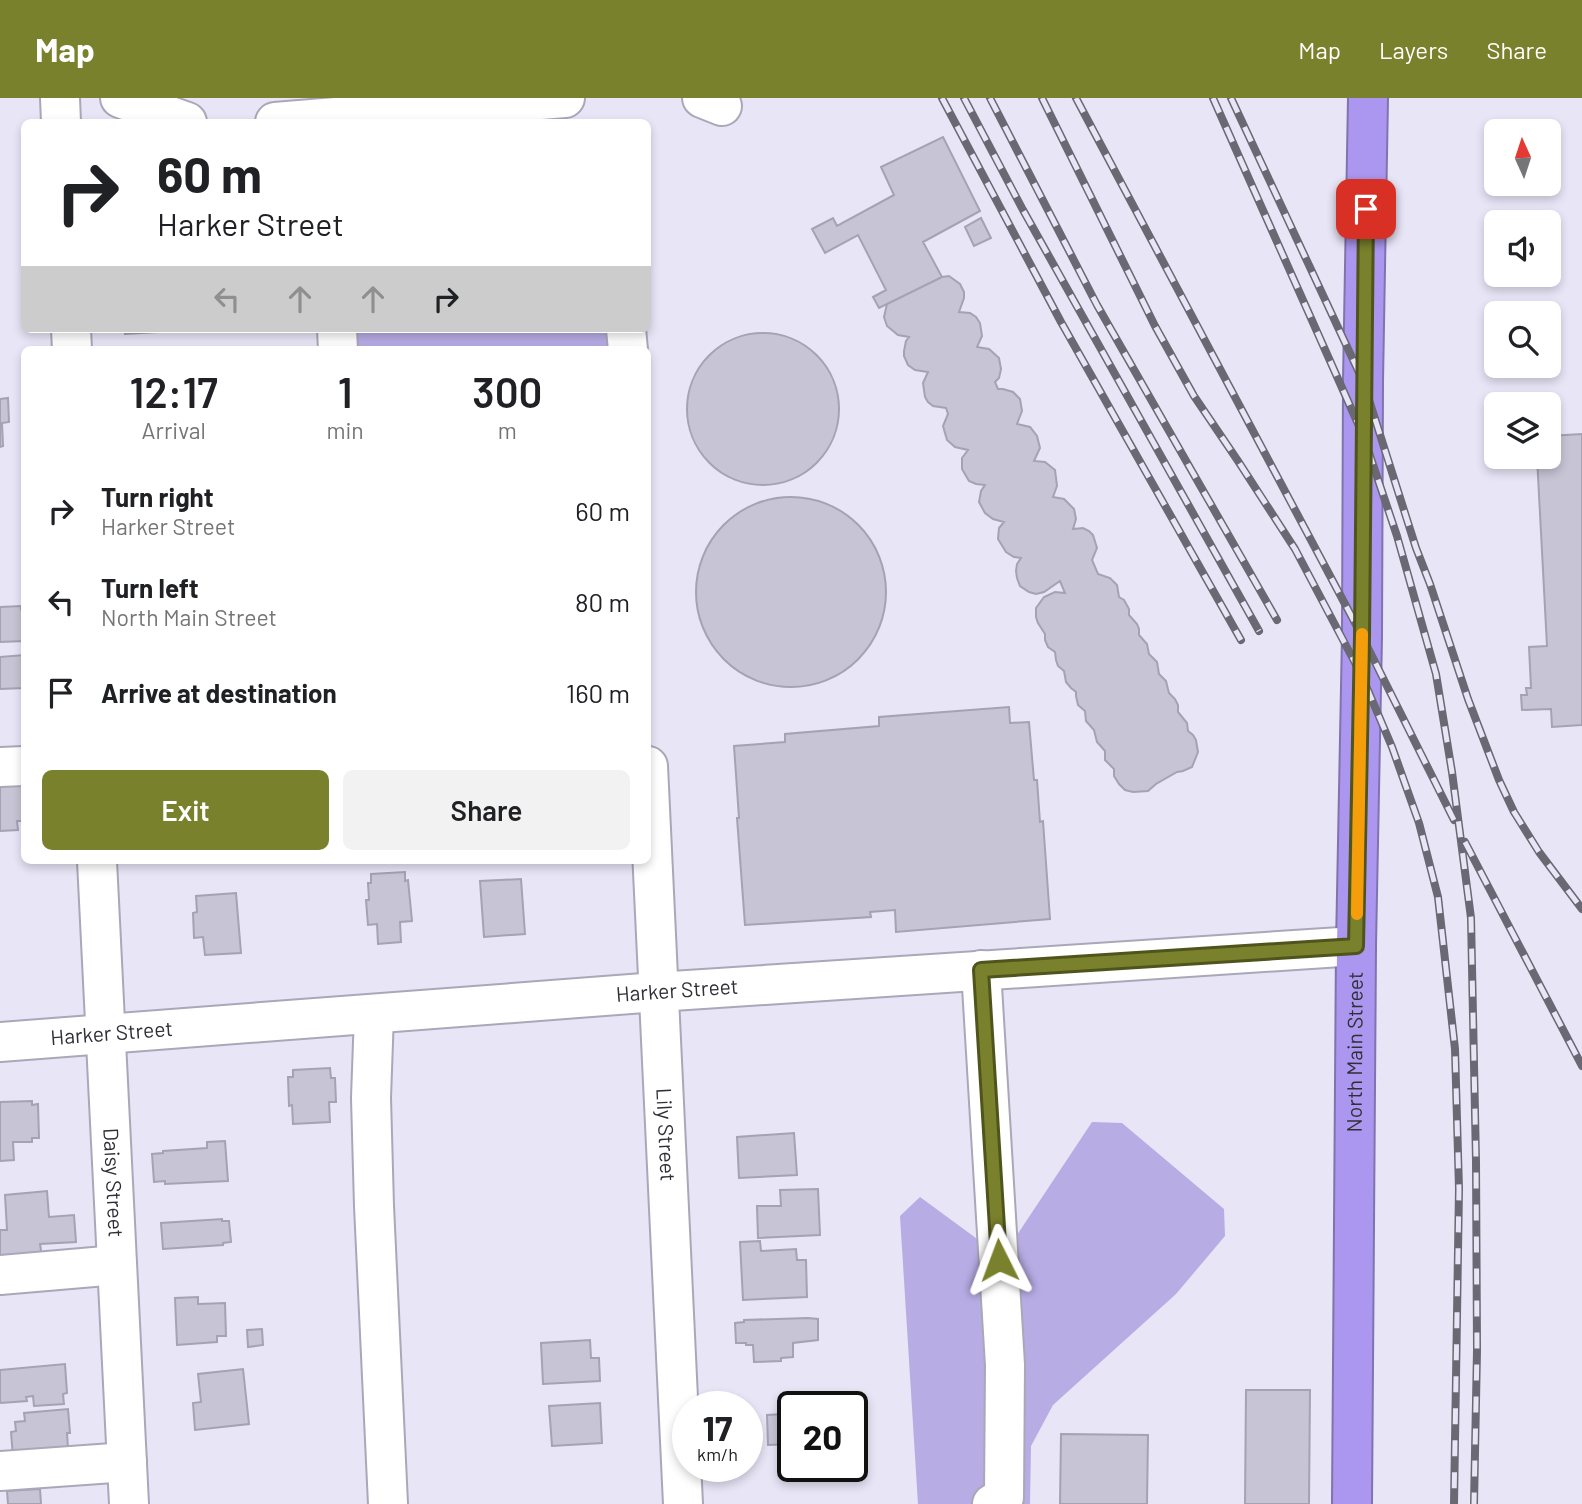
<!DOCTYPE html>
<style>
:root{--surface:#fff;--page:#f2f2f2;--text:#202124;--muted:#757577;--accent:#7a812c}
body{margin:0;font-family:Barlow,sans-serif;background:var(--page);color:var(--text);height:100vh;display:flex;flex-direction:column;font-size:26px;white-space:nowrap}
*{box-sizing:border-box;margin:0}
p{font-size:23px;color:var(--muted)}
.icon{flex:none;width:38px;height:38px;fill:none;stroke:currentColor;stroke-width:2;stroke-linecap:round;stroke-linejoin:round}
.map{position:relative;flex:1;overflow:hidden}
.details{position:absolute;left:21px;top:248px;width:630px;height:518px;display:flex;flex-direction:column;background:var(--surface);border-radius:10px;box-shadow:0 4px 10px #0003}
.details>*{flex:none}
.guide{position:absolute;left:21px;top:21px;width:630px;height:214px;border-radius:10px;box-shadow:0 4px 10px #0003;background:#fff;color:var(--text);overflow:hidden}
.needle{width:46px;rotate:357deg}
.buttons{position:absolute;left:1484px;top:21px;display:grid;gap:14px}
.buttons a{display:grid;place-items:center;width:77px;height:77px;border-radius:10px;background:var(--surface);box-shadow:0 4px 10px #0003;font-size:35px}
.speed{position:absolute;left:672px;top:1293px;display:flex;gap:14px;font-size:35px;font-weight:700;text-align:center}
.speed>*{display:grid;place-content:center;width:91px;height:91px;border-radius:50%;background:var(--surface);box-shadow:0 4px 10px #0003;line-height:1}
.speed small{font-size:18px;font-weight:400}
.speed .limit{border:4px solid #111;border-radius:10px;background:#fff;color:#111}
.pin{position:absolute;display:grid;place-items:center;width:60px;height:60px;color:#fff;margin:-30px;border-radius:14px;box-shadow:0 4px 10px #0006}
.me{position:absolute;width:77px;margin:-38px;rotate:357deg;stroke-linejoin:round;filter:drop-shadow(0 0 5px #0008)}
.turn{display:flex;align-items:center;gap:24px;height:147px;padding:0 21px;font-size:32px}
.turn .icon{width:91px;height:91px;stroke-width:2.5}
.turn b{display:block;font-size:49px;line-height:60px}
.lanes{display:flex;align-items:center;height:66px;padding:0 21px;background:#0003;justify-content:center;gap:35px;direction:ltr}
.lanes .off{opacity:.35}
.eta{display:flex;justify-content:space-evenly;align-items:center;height:119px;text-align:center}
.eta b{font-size:42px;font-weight:600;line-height:49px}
.action{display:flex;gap:14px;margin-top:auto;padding:14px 21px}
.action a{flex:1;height:80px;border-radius:10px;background:var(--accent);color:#fff;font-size:28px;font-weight:600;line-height:80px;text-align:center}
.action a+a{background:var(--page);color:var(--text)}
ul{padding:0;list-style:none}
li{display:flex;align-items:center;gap:21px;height:91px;padding:0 21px}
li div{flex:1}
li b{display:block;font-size:26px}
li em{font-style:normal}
header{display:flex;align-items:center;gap:42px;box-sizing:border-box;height:98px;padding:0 35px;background:var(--accent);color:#fff}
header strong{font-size:33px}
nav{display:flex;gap:38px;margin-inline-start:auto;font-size:24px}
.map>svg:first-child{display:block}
.green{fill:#b7ace4}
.building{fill:#c7c4d5;stroke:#a5a2b3;stroke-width:2}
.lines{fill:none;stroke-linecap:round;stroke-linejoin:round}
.minor-casing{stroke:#aaa7b8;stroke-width:42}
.highway-casing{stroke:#8073ae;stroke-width:42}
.minor{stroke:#fff;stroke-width:38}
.highway{stroke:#ab97ef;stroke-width:38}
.rail-casing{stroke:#6a6872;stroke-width:8}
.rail{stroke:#e8e5f7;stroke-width:5;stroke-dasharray:16;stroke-linecap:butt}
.route-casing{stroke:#4f541d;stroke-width:18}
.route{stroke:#7a812c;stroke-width:12}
.slow{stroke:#f59e0b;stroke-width:12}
.labels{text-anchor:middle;stroke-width:5;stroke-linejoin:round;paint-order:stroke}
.street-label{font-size:21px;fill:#312f36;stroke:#e8e5f7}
</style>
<header>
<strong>Map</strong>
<nav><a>Map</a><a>Layers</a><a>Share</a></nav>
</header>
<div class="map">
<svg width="1582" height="1406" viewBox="0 0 1582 1406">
<rect width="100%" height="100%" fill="#e8e5f7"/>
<path class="green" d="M346 231H613L614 252H347Z
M1092 1024 1122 1025 1224 1111 1225 1138 1176 1196 1053 1307 1031 1348 1030 1406H918L900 1118 920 1099 984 1146H1011Z"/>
<path class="building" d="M943 39 980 113 923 144 942 179 879 210 873 199 886 192 858 137 825 155 812 131 833 120 837 128 894 97 881 69Z
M981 120 991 140 974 148 965 129Z
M949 178 960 186 964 194V200L959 214 970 215 976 219 980 225 982 238 977 249 989 251 999 260 1001 271 999 280 995 284 998 291H1003L1013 294 1020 301 1022 313 1017 326 1030 329 1037 338 1040 350 1034 363 1045 364 1055 372 1057 388 1053 399 1064 401 1074 411 1076 421 1073 431 1083 430 1089 433 1093 437 1097 450 1092 462 1098 476 1110 480 1117 487 1119 499 1124 502 1129 511V517L1137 526 1139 531V537L1147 546 1149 556 1157 564 1159 576 1166 583 1169 595 1175 601 1178 607V614L1187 625 1188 633 1193 637 1196 642 1198 654 1192 669 1183 673 1177 674 1156 686 1148 693 1133 694 1125 692 1119 686 1114 678V671L1105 662V653L1097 644 1094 632 1086 623 1085 613 1078 607 1076 598V594L1071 590 1066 584 1064 573 1058 568 1056 562 1055 554 1048 549 1045 542V536L1038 525 1036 519V510L1044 499 1055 494 1065 495 1060 483 1044 494 1036 496 1029 494 1020 488 1017 480 1016 473 1017 466 1021 460 1014 459 1006 454 998 441 999 430 1004 424 993 421 985 415 979 404 981 393 985 387 976 386 969 383 962 371V360L968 352 955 349 947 342 943 328 948 316 946 310 933 308 928 304 925 299 923 285 928 274 915 272 908 267 904 258V253L906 243 909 239 898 237 887 228 884 219 887 206 942 179Z
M124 231H174V233L125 236Z
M687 311a76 76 0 1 1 152 0a76 76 0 1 1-152 0Z
M8 300 9 324 2 325 3 348 0 349V301Z
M1582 336V627L1552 629 1551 611 1522 612 1521 597H1527L1526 590H1531L1529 549 1547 548 1537 359H1549V338Z
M696 494a95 95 0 1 1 190 0a95 95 0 1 1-190 0Z
M21 508V511L24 510V526H23L24 543 0 544V509Z
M24 557V590L0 591V559Z
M1009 609 1010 625 1029 624 1034 682H1037L1040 724 1043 723 1050 821 896 834 895 812 870 814 871 819 745 827 737 720H739L734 648 785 644V636L879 628V619Z
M24 685V723H17L18 732 0 733V686Z
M405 774V783L408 782 412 823 400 824 401 844 378 846 377 826 368 827 366 802H369L368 785H371V776Z
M521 781 525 836 484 839 480 783Z
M236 795 241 855 205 857 203 839 194 840 193 815 197 814 196 798Z
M330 970 331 980H335L336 1004H329L330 1024 293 1026 292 1007 289 1008 288 979H293V972Z
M32 1003V1007L38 1006 39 1040H32V1044H13L14 1062 0 1063V1004Z
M794 1035 797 1077 739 1080 737 1039Z
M225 1043 228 1083 165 1086V1083L154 1084 152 1056 163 1055V1053L207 1050V1044Z
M818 1091 820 1137 758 1140 757 1108H781L780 1092Z
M47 1093 49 1119 74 1117 76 1144 40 1146 42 1159 0 1162V1132H7L5 1097Z
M222 1121V1123H229L231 1144 223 1145V1147L163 1151 161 1125Z
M760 1143 761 1153 796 1151 797 1162H806L807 1199 743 1202 740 1144Z
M198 1199V1206L225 1205 226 1238H217V1244L177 1247 175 1200Z
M808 1220 818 1221V1242L793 1245V1259L781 1260V1263L754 1264 753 1247H746V1245H736L735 1225 744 1224V1222Z
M262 1231 263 1247 248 1249 247 1232Z
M590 1242 591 1260H599L600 1283 543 1286 541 1245Z
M65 1266 67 1295 63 1296 64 1306 34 1308 33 1298 26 1299 27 1303 1 1305 0 1303V1272Z
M243 1271 249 1326 195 1332 193 1305 201 1304 198 1276Z
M1246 1292H1310L1309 1406H1245Z
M821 1298V1309H793V1346L768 1347 767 1317 783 1316 782 1300Z
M600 1305 602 1345 552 1348 549 1308Z
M68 1311 70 1335H67L68 1350 13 1359 11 1334 16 1333 15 1324 25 1323 24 1315Z
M1061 1336 1148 1337 1147 1406H1060Z
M40 1391 41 1406H8L7 1393Z"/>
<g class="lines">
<g class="minor-casing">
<g id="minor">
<path d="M60 0 61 24"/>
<path d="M120 0 187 24"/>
<path d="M702 0 722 8"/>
<path d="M275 24 565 0"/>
<path d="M71 231 72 252"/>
<path d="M337 231 338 252"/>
<path d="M626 231 628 252"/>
<path id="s1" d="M648 668 683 1406"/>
<path d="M0 669 24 668"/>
<path id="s2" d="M97 763 129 1406"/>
<path d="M981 872 1005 1267 1004 1399 992 1406"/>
<path d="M374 916 371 1000 374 1108 388 1406"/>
<path id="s3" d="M0 944 657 894 1356 848"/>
<path d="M0 1177 117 1167"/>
<path d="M0 1373 127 1364"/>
</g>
</g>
<g class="highway-casing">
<g id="highway">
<path id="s4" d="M1352 1406 1356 848 1362 538 1363 283 1368 0"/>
</g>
</g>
<use href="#minor" class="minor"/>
<use href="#highway" class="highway"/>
<g class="rail-casing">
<path id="rail" d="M942 0 1061 224 1241 542
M964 0 1023 112 1259 533
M990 0 1097 207 1277 522
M1042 0 1155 228 1194 298 1238 363 1295 451 1361 576 1392 649 1419 725 1438 799 1455 951 1459 1091 1454 1406
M1076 0 1362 538 1454 722
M1213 0 1363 337 1397 438 1436 576 1452 674 1471 820 1476 1063 1477 1252 1474 1406
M1231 0 1363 283 1416 450 1430 486 1468 601 1499 682 1514 714 1539 754 1582 811
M1465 744 1582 968"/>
</g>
<use href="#rail" class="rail"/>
</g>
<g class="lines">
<g class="route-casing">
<path id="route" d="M999 1162 981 872 1356 848 1362 538 1366 111"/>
</g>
<use href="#route" class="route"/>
<path class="slow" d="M1357 816 1362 536"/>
</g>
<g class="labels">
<g class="street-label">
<text dy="7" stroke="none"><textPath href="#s3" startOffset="679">Harker Street</textPath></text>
<text dy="7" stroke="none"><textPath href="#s3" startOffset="112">Harker Street</textPath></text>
<text dy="7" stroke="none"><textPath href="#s4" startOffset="452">North Main Street</textPath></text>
<text dy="7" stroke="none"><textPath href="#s1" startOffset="369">Lily Street</textPath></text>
<text dy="7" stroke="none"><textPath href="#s2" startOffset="322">Daisy Street</textPath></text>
</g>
</g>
</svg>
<div class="buttons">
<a><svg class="needle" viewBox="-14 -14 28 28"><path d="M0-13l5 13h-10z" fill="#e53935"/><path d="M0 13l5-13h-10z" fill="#757577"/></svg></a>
<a><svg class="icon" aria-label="sound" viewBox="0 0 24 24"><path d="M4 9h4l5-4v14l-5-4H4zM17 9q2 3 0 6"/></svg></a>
<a><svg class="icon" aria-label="search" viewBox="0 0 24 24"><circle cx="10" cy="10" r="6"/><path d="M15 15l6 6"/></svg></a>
<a><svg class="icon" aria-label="layers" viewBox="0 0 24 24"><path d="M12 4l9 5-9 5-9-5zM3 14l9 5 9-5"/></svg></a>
</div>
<div class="speed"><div>17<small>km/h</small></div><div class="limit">20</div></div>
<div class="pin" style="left:1366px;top:111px;background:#d93025"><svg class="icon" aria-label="arrive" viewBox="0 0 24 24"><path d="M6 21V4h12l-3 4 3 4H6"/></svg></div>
<svg class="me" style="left:999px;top:1162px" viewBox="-20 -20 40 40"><path d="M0-17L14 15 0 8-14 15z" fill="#7a812c" stroke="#fff" stroke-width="4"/></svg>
<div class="guide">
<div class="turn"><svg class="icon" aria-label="right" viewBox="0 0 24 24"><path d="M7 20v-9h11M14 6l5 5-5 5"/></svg><div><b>60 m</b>Harker Street</div></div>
<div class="lanes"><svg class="icon off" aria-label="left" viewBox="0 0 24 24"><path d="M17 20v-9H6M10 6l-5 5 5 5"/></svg><svg class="icon off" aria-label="ahead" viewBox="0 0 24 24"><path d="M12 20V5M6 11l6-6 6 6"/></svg><svg class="icon off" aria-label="ahead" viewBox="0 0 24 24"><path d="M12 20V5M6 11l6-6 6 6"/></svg><svg class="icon" aria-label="right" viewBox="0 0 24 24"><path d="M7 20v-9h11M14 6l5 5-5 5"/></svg></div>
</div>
<section class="details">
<div class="eta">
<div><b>12:17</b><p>Arrival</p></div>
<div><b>1</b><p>min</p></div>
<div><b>300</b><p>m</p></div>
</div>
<ul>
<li><svg class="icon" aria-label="right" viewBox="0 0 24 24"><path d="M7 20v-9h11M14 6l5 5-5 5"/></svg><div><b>Turn right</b><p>Harker Street</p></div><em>60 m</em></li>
<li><svg class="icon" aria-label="left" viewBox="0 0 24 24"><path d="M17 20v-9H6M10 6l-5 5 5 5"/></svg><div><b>Turn left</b><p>North Main Street</p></div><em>80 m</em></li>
<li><svg class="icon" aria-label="arrive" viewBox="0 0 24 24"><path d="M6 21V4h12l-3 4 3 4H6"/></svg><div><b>Arrive at destination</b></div><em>160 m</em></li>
</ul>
<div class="action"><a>Exit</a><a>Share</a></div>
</section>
</div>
